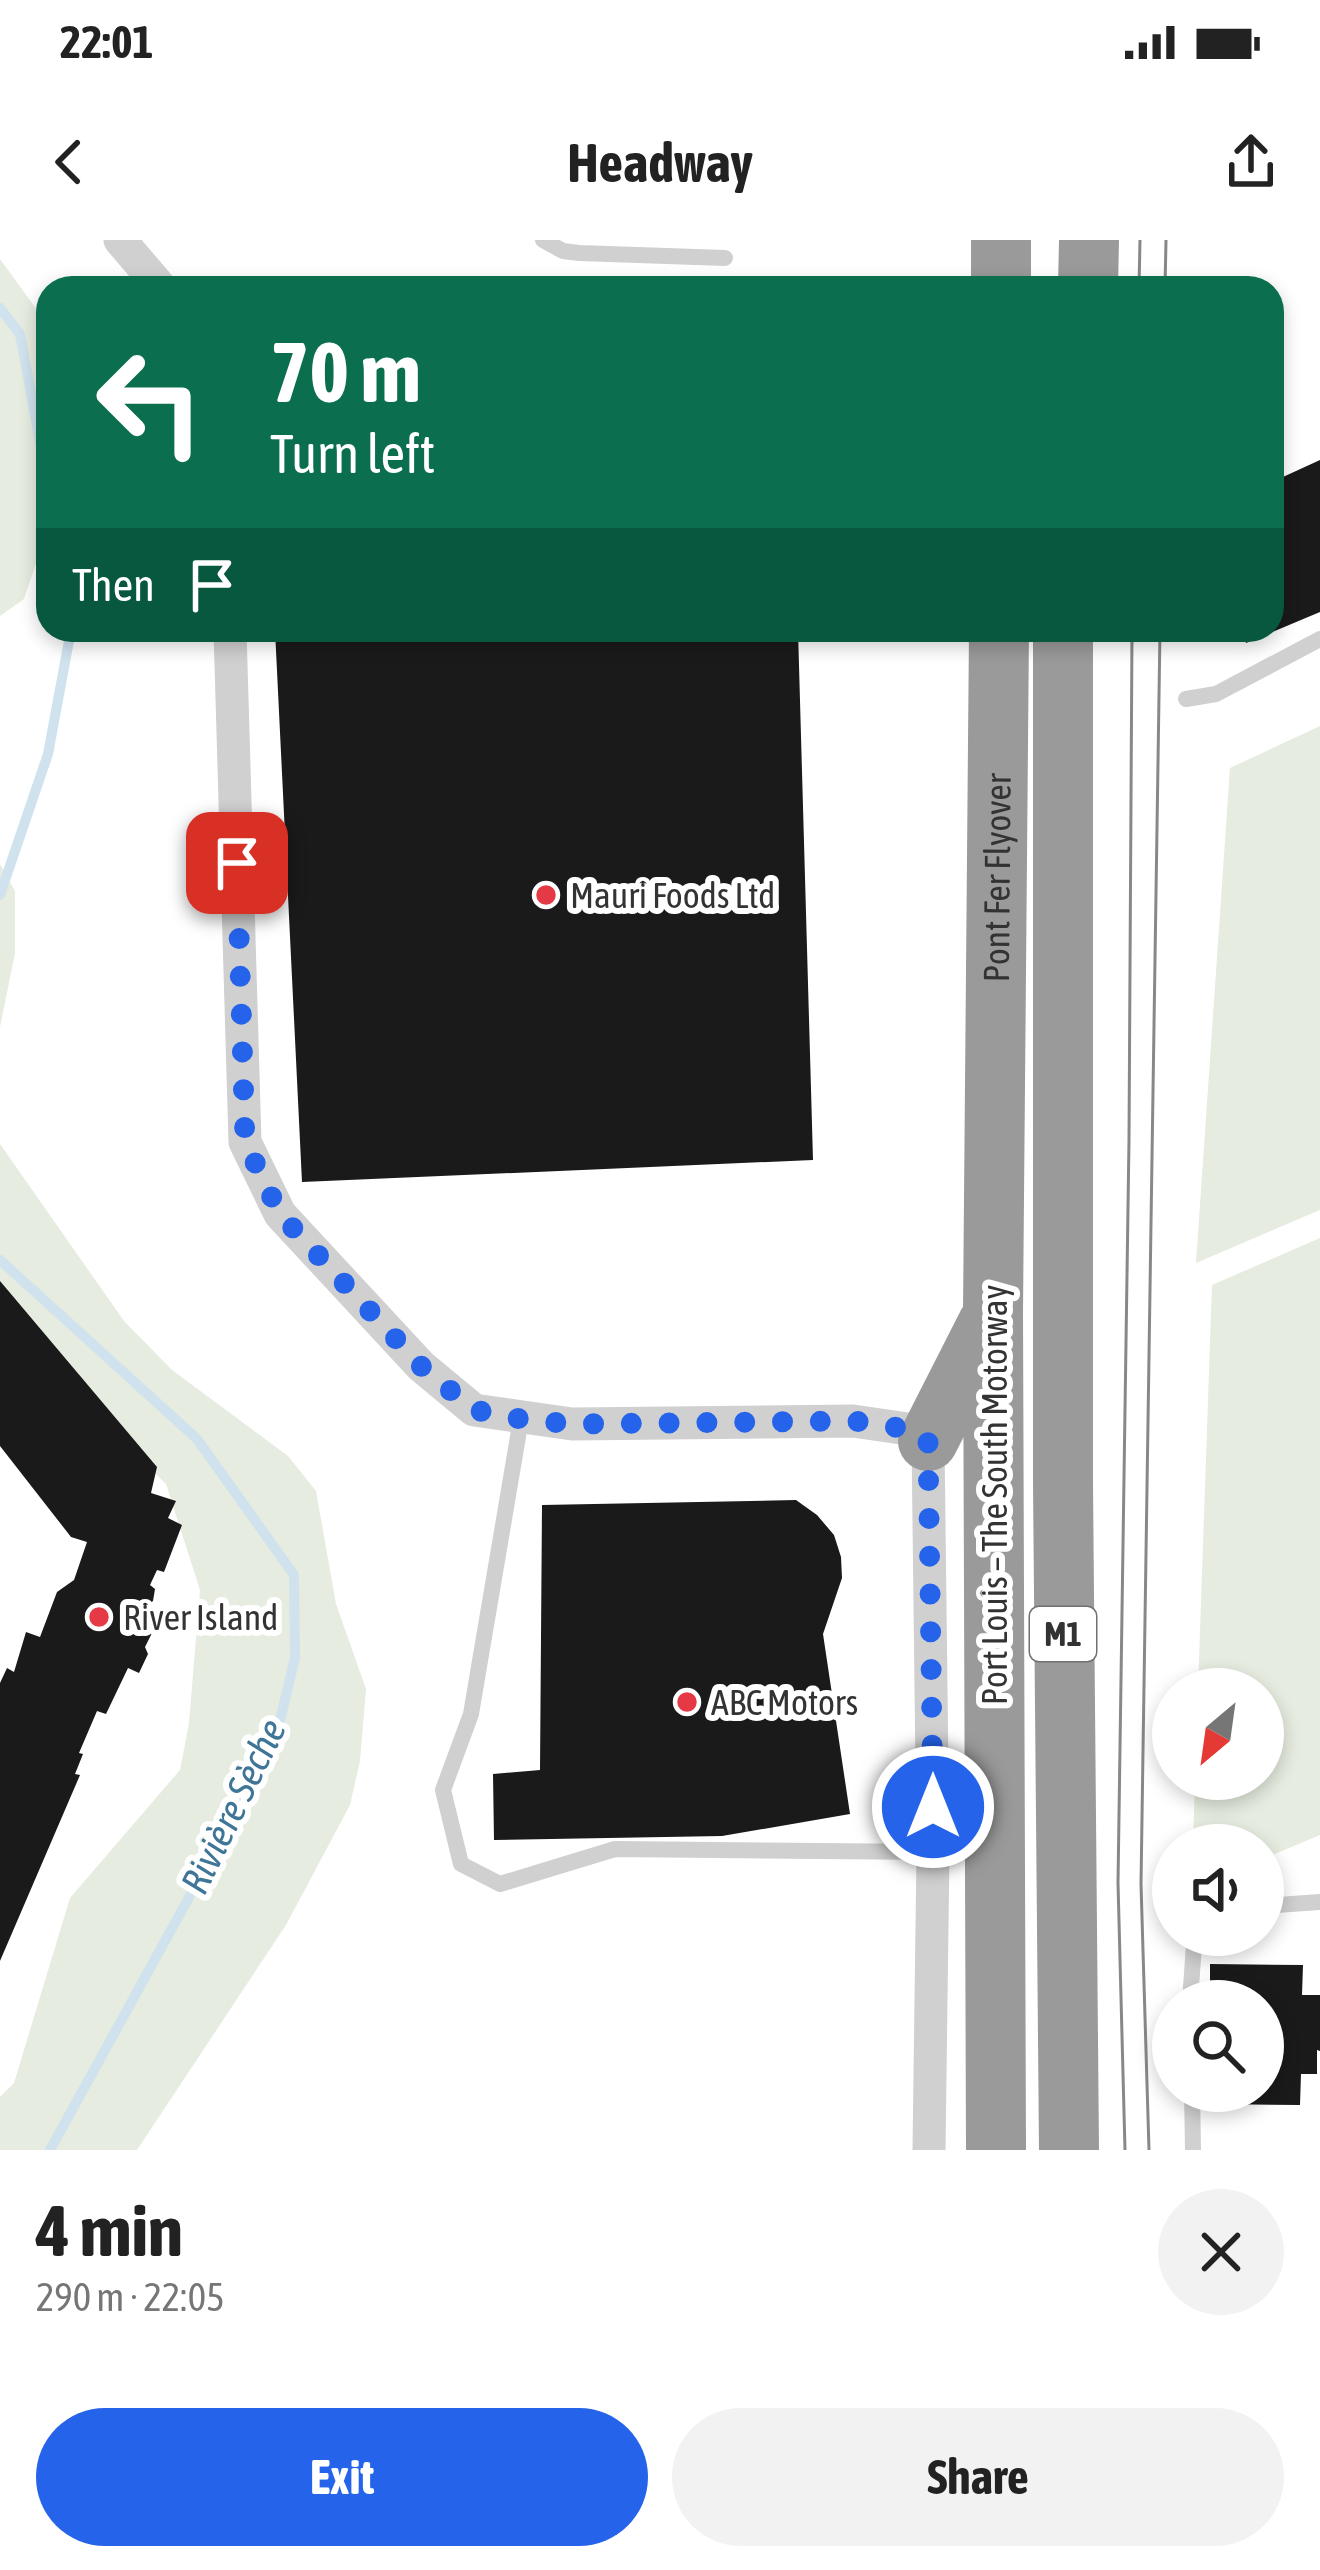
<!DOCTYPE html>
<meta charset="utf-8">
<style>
:root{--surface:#fff;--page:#f2f2f2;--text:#222;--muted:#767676;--accent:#2563eb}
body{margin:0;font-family:"Asap Condensed",sans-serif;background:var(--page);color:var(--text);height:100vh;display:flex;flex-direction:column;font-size:45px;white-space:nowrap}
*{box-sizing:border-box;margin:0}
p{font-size:39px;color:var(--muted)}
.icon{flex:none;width:66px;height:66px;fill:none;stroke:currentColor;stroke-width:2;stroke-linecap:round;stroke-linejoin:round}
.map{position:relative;height:1910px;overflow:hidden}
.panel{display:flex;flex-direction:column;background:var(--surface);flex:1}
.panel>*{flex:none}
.hud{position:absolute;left:36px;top:36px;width:1248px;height:366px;border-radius:36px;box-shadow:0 6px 18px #0003;background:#0b6e4f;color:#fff;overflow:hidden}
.needle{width:78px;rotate:209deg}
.buttons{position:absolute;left:1152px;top:1428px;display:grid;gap:24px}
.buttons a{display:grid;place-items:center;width:132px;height:132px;border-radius:50%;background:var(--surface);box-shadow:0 6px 18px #0003;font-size:60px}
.pin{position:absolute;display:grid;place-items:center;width:102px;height:102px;color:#fff;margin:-51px;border-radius:24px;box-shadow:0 6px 18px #0006}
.me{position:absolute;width:132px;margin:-66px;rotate:0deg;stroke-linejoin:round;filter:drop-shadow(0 0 9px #0008)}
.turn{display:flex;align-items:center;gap:42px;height:252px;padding:0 36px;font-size:54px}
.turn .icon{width:156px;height:156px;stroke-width:2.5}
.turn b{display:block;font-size:84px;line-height:102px}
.then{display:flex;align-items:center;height:114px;padding:0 36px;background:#0003;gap:24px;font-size:45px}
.round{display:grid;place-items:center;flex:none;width:126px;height:126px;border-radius:63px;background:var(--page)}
.head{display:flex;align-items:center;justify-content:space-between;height:204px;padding:0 36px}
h1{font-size:72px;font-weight:700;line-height:90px}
.button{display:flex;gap:24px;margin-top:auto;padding:24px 36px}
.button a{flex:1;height:138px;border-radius:72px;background:var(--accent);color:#fff;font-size:48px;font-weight:700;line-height:138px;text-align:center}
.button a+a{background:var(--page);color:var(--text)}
.status{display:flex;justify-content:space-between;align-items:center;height:84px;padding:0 60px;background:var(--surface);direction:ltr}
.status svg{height:33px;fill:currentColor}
header{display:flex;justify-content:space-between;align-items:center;height:156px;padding:0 36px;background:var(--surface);font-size:54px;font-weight:700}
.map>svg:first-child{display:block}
.green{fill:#e6ecdf}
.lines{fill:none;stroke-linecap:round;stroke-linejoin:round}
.stream{stroke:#cfe2ee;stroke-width:10}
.building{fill:#1a1a1a}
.lane{stroke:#d0d0d0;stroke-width:16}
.street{stroke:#d0d0d0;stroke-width:33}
.highway{stroke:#9a9a9a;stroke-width:60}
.tram{stroke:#888;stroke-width:3}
.route{stroke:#2563eb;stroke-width:21;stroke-dasharray:0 37.8}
.poi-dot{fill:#e63946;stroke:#fff;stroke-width:4.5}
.labels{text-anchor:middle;stroke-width:12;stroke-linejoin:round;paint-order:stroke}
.shield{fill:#fff;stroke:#707070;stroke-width:3}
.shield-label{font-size:33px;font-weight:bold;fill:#333}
.street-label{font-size:36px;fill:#333;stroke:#fff}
.poi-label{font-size:36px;fill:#333;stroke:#fff;text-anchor:start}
.water-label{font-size:39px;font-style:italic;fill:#3f7597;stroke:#fff}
</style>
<div class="status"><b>22:01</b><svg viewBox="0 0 49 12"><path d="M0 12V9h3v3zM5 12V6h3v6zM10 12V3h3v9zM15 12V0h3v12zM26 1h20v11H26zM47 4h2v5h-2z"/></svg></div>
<header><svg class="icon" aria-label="back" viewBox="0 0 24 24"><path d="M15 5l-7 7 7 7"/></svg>Headway<svg class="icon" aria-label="share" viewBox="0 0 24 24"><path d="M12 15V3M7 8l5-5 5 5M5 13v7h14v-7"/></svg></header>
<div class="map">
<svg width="1320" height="1910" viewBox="0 0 1320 1910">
<rect width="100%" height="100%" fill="#fff"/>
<path class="green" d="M0 19 48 85V288L24 359 0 376Z
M1320 486V970L1196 1023 1230 528Z
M0 624 15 651V713L0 787Z
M0 904 124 1081 172 1130 288 1216 316 1251 336 1364 366 1449 360 1521 350 1565 286 1685 137 1910H0V1857L14 1843 70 1658 180 1530 189 1483 200 1350 166 1244 72 1152 0 1067Z
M1320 998V1595L1263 1619V1605H1193L1195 1539H1263V1449H1198L1212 1045Z"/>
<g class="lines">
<path class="stream" d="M0 68 20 94 48 245
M0 655 48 514 71 390
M0 1020 197 1199 294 1335 295 1418 275 1501 50 1910"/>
</g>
<path class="building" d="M1320 220V372L1246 403 1241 390H1272V242Z
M275 390H798L813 920 302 942Z
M0 1041 157 1227 151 1253 176 1261 168 1278 182 1285 164 1332 157 1330 150 1345 155 1349 153 1361 144 1367 155 1387 145 1407 148 1414 139 1433 128 1428 106 1474 97 1471 79 1513 83 1514 75 1534 80 1535 0 1721V1443L7 1428 14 1432 26 1392 40 1397 57 1352 74 1340 87 1302 71 1297 0 1206Z
M796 1260 817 1275 834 1295 841 1317 842 1338 823 1394 850 1574 722 1596 494 1600 493 1534 540 1530 542 1265Z
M1210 1724 1303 1725 1302 1755H1320V1811L1317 1810V1834H1301L1300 1865 1210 1864V1851H1263V1761H1210Z"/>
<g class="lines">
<path class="lane" d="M543 0 563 11 579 13 725 18
M1186 459 1216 454 1320 399
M521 1179 471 1474 443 1550 461 1624 500 1644 615 1609 933 1612
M1263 1666 1320 1662
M1190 1761 1194 1705 1210 1695
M1192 1851 1193 1910"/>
<path class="street" d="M120 0 161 48
M230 390 245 902 280 974 421 1126 474 1170 572 1184 853 1181 908 1189 928 1201 933 1612 929 1910"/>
<g class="highway">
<path d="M1001 48V0"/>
<path d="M1088 48 1089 0"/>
<path d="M1063 390V1243L1069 1910"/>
<path d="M928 1201 988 1083"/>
<path id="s1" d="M996 1910 993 1072 999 390"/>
</g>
<path class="tram" d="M1139 48 1140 0
M1165 48 1166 0
M1125 1910 1118 1643 1129 900 1132 390
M1149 1910 1141 1644 1160 390"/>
</g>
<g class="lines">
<path class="route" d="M237 623 245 902 280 974 421 1126 474 1170 521 1179 572 1184 854 1181 908 1189 928 1201 933 1567"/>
</g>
<g class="poi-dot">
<circle cx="546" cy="655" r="12"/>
<circle cx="99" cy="1377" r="12"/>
<circle cx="687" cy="1462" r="12"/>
</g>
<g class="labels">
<rect class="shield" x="1030" y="1367" width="66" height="54" rx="9"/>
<g class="shield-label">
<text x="1063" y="1406">M1</text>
</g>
<g class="street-label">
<text dy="13" stroke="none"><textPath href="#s1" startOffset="1272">Pont Fer Flyover</textPath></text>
<text transform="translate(994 1255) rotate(-90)" y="13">Port Louis – The South Motorway</text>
</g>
<g class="poi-label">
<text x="570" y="668">Mauri Foods Ltd</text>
<text x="123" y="1390">River Island</text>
<text x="711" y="1475">ABC Motors</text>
</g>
<g class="water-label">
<text transform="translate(233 1566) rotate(-64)" y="14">Rivière Sèche</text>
</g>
</g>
</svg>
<div class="buttons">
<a><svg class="needle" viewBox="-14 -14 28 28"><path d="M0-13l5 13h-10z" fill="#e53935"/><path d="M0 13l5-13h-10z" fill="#767676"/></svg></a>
<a><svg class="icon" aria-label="sound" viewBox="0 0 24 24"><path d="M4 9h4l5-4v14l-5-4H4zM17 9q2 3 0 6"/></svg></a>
<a><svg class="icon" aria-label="search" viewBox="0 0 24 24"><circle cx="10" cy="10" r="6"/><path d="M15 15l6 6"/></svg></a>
</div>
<div class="pin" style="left:237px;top:623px;background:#d93025"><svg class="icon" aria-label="arrive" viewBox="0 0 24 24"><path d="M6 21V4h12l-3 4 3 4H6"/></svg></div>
<svg class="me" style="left:933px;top:1567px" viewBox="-20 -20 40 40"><circle r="17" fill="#2563eb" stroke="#fff" stroke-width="3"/><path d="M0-11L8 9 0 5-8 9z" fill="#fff"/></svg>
<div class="hud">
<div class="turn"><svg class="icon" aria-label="left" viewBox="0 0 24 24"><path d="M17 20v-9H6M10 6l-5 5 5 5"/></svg><div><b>70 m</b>Turn left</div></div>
<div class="then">Then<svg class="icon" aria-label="arrive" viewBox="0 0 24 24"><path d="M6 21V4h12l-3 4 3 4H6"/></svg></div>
</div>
</div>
<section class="panel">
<div class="head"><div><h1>4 min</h1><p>290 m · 22:05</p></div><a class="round"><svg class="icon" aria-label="close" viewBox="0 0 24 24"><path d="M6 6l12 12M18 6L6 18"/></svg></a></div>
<div class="button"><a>Exit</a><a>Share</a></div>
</section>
